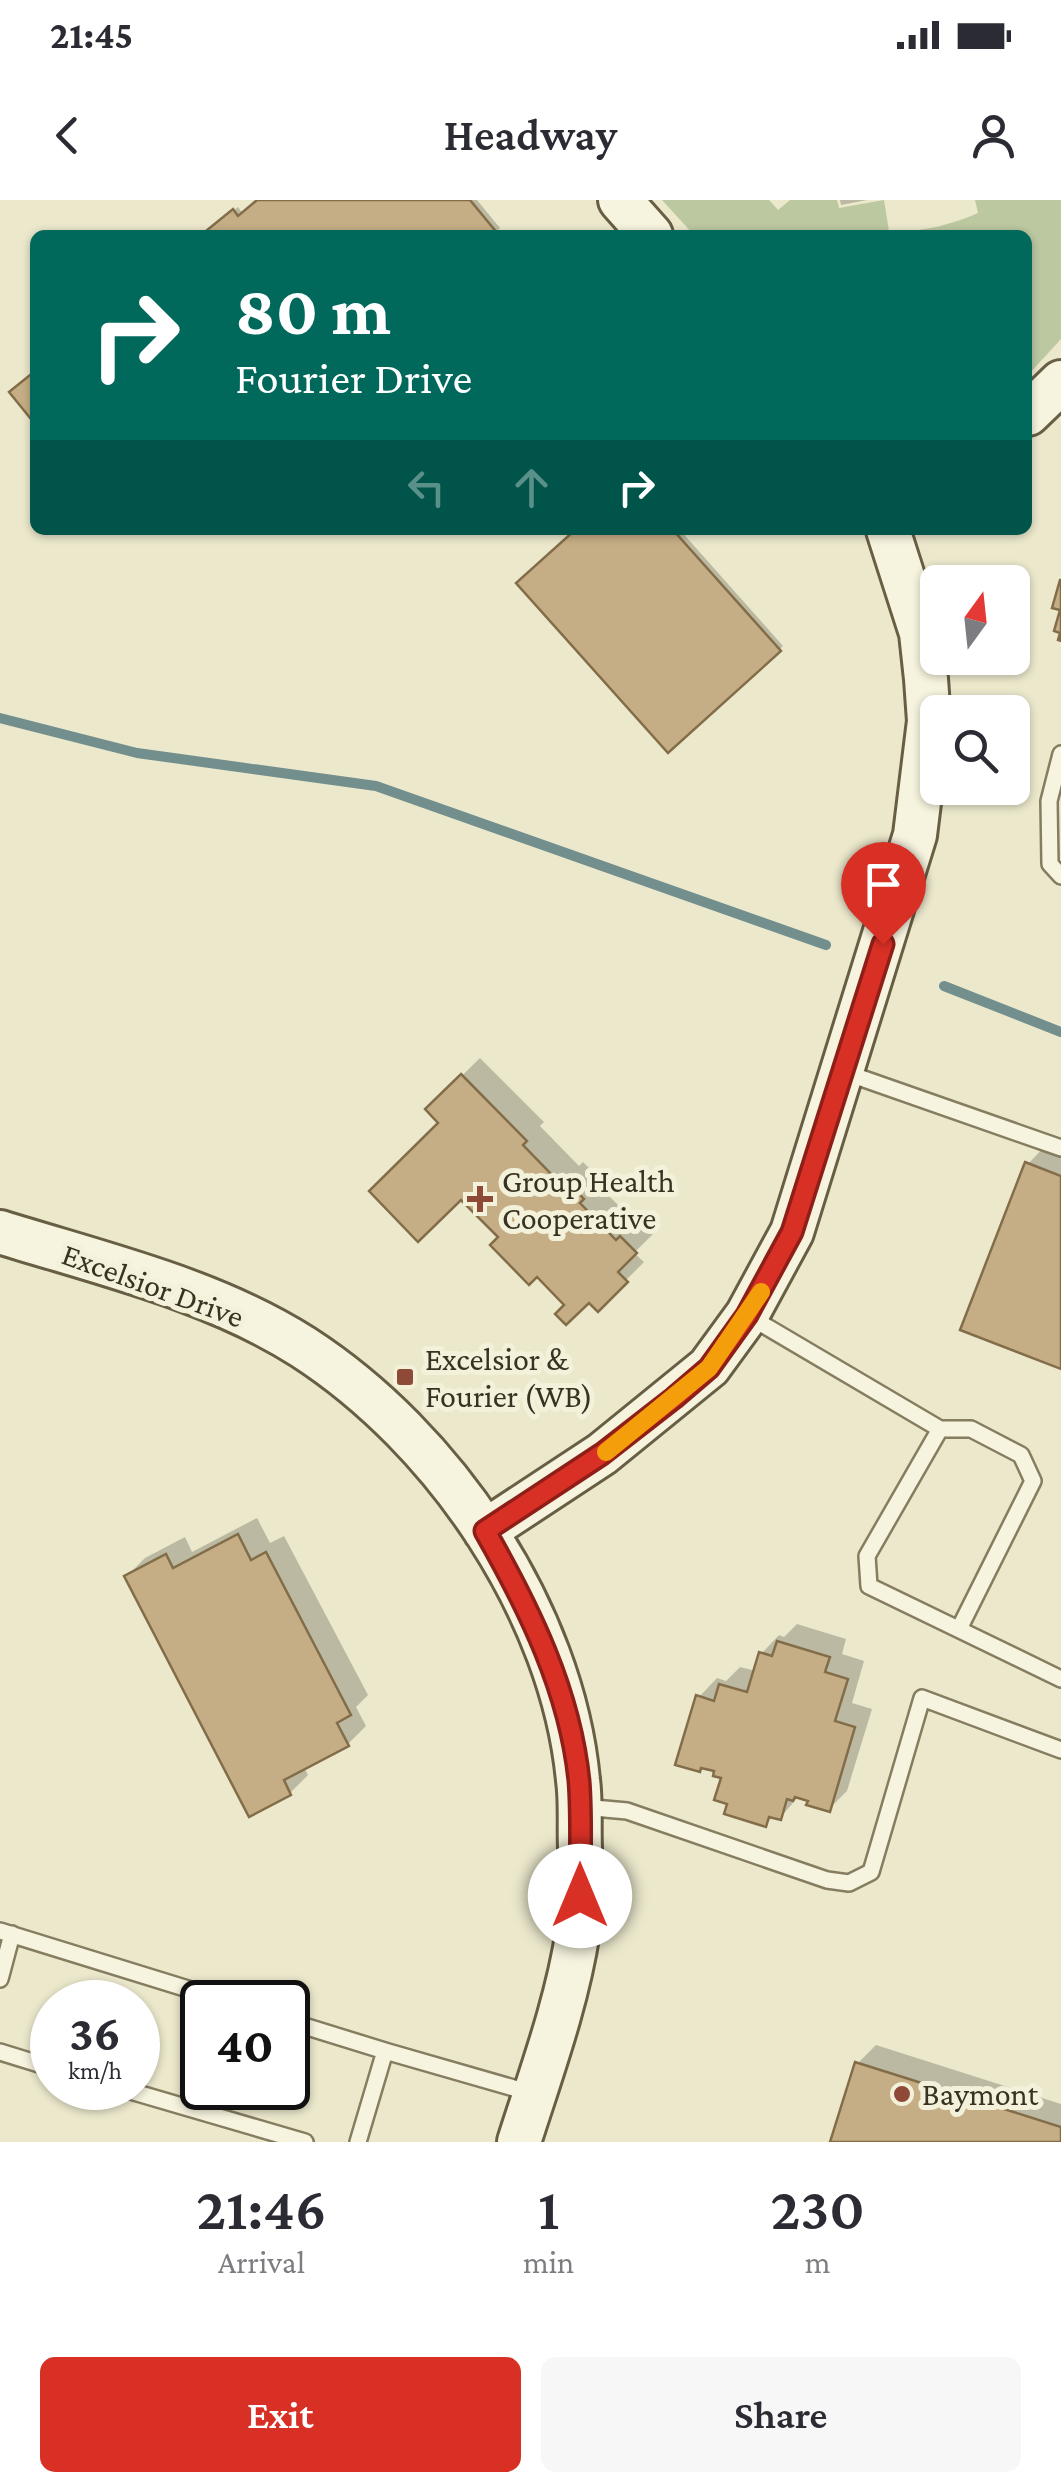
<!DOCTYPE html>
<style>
:root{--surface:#fff;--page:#f7f7f7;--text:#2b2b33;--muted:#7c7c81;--accent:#d93025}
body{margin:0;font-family:"Crimson Pro",serif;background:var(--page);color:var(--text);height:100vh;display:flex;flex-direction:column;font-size:38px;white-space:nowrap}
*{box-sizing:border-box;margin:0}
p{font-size:32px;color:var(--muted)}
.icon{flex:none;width:55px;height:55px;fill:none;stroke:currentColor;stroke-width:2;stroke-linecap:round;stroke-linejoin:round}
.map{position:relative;height:1942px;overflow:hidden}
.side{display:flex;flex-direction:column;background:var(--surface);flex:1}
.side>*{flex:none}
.hud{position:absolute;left:30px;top:30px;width:1002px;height:305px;border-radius:15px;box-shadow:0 2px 8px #0004;background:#00695c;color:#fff;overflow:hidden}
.needle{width:65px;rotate:15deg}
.buttons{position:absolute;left:920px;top:365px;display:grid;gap:20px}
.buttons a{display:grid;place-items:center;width:110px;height:110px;border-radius:15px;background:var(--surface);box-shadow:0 2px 8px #0004;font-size:50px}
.speed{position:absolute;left:30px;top:1780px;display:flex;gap:20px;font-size:50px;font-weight:700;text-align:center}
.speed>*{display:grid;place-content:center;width:130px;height:130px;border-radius:50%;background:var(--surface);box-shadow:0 2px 8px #0004;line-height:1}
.speed small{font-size:25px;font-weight:400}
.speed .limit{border:5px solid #111;border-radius:15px;background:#fff;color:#111}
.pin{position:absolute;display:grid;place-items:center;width:85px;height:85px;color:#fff;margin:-102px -42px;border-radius:50% 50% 50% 0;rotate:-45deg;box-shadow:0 0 10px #0007}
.pin .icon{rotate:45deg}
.me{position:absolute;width:110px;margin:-55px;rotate:0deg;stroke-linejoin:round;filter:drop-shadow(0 0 8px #0008)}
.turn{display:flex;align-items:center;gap:35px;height:210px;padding:0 40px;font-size:45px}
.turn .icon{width:130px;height:130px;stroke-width:2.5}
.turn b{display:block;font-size:70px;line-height:85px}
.lanes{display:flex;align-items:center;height:95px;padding:0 40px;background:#0003;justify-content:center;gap:50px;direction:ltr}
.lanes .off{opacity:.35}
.eta{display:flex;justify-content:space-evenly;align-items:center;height:170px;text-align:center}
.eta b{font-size:60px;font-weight:600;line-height:70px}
.cta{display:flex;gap:20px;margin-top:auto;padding:20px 40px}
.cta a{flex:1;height:115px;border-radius:15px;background:var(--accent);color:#fff;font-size:40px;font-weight:600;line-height:115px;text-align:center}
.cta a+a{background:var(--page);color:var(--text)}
.status{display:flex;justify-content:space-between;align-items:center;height:70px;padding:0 50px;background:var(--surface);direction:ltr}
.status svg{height:28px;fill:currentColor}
header{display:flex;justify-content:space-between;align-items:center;height:130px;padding:0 40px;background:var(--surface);font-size:45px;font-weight:600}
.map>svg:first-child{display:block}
.green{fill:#bbc8a0}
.shadow{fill:#0003}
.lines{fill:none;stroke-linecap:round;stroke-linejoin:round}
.stream{stroke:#728e8d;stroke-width:10}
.building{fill:#c5ae85;stroke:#836d49;stroke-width:2.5}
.lane-casing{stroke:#867d61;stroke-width:20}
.secondary-casing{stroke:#685e44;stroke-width:48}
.lane{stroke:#f6f4de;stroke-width:15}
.secondary{stroke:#f6f4de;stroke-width:42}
.route-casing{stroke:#8d1f18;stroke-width:25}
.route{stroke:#d93025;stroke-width:18}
.slow{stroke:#f59e0b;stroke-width:18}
.poi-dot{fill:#8f4a37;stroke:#f3f1da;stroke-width:4}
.labels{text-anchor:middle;stroke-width:10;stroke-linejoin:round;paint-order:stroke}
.poi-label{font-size:32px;fill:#393223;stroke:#f3f1da;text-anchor:start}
.street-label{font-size:32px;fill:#393223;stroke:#f3f1da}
</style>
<div class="status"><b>21:45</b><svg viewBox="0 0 49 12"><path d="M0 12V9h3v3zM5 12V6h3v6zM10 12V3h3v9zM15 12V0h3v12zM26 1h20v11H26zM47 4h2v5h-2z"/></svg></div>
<header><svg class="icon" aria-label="back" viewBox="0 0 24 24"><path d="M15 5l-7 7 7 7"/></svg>Headway<svg class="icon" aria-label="person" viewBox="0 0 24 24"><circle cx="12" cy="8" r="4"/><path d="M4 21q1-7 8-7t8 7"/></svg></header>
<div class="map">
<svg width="1061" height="1942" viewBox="0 0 1061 1942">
<rect width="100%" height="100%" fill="#ebe8cc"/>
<path class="green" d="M662 0H769L778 10 790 0H837L839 8 884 0 889 31C920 33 950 25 978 13L975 0H1061V139L1028 175V35H694Z"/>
<path class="shadow" d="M260 0H477L500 28 492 35H204L238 7 243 14Z
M840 0H867L841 5Z
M578 330H680L783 446 668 549Z
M480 858 544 922 540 926 579 966 583 962 600 979 596 983 636 1023 640 1019 654 1033 634 1053 644 1062 626 1080 589 1099 568 1104 502 1037 441 923 428 909Z
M1046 945 1061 951V1166L1028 964Z
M257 1318 270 1343 284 1336 368 1495 356 1507 366 1526 348 1544 304 1567 308 1575 290 1593 127 1376 145 1358 185 1337 192 1352Z
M797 1424 846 1439 842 1454 864 1461 852 1503 872 1509 847 1591 829 1609 799 1596 780 1618 774 1616 765 1624 730 1602 699 1497 717 1478 726 1481 740 1467 756 1471 761 1454 779 1435 784 1437Z
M876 1845 1061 1904V1942H832L858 1863Z"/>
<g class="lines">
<path class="stream" d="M0 518 137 553 376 586 826 745
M944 786 1061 832"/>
</g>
<path class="building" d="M257 0H470L498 34 201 35 233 9 238 16Z
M35 171V224L9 192Z
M575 330H673L781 451 668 553 516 383Z
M1060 380H1061V441L1058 440 1060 433 1054 431 1060 410 1052 408Z
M461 874 527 941 523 945 559 982 564 978 584 999 580 1003 616 1040 620 1036 637 1053 618 1072 628 1082 598 1112 589 1103 566 1125 555 1114 564 1105 537 1077 529 1085 490 1045 498 1037 461 1000 418 1042 369 991 438 923 425 909Z
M1025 962 1061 976V1169L960 1130Z
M238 1334 251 1360 266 1352 351 1515 337 1523 349 1546 284 1580 291 1595 249 1617 124 1376 166 1354 173 1368Z
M777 1441 830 1457 825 1472 848 1479 835 1521 855 1527 830 1612 806 1605 808 1601 795 1597 793 1601 787 1599 781 1620 769 1617 766 1627 724 1614 727 1604 714 1600 721 1578 713 1576 714 1571 701 1568 700 1572 675 1565 696 1495 714 1501 719 1484 747 1492 759 1452 772 1456Z
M855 1862 1061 1927V1942H830Z"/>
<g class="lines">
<g class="lane-casing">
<path id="lane" d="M1061 554 1049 601 1050 664 1061 676
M844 872 1061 948
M750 1117 940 1229 867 1356 869 1386 1061 1479
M940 1229H971L1021 1255 1033 1281 959 1429
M583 1607 627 1611 827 1680 849 1683 871 1672 922 1498 1061 1550
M0 1731 230 1802
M0 1779 12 1734
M288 1821 385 1851
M0 1852 52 1868
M120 1888 305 1942
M358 1942 385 1851 531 1893"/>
</g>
<g class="secondary-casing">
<path id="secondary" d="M620 0 651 35
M1028 214 1061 182
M0 1032C102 1064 212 1089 303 1147 444 1238 562 1411 578 1580 581 1602 579 1626 580 1648 580 1675 582 1705 578 1731 567 1803 541 1873 519 1942
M485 1331 602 1254 709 1167 747 1115 792 1032 915 635 929 521 926 479 921 433 888 330"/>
</g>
<use href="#lane" class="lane"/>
<use href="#secondary" class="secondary"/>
</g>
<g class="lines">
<g class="route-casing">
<path id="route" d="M580 1696C580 1658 582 1618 579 1581 570 1491 529 1408 485 1331L602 1254 674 1198 709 1168 747 1115 792 1032 883 744"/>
</g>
<use href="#route" class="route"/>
<path class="slow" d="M606 1252 709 1168 761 1092"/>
</g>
<g class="poi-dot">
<path d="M475 984h10v10h10v10h-10v10h-10v-10h-10v-10h10z"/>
<rect x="395" y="1167" width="20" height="20" rx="5"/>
<circle cx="902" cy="1894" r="10"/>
</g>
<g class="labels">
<g class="poi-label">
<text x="502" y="992">Group Health<tspan x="502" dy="37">Cooperative</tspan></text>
<text x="425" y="1170">Excelsior &amp;<tspan x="425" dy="37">Fourier (WB)</tspan></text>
<text x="922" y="1905">Baymont</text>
</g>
<g class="street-label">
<text transform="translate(153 1085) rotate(20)" y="11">Excelsior Drive</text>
</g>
</g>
</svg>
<div class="buttons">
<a><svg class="needle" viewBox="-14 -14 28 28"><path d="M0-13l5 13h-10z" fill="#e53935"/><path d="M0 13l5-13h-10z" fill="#7c7c81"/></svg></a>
<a><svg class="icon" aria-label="search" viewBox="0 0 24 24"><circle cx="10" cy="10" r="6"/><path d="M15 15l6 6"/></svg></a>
</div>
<div class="speed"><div>36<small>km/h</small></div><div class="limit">40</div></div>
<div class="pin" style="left:883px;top:744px;background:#d93025"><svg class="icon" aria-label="arrive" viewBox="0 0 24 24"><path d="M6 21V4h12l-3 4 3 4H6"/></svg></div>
<svg class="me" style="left:580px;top:1696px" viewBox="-20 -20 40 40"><circle r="19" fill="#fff"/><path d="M0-13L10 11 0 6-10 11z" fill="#d93025"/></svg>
<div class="hud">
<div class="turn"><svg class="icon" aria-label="right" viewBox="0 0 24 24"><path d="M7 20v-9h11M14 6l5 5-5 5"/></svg><div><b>80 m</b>Fourier Drive</div></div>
<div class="lanes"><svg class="icon off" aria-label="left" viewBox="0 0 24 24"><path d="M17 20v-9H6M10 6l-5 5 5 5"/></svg><svg class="icon off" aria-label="ahead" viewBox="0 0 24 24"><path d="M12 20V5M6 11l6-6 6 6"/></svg><svg class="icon" aria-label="right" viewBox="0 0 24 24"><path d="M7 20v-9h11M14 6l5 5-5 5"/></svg></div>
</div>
</div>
<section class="side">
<div class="eta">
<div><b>21:46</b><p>Arrival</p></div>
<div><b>1</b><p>min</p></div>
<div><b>230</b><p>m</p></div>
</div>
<div class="cta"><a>Exit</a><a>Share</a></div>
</section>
